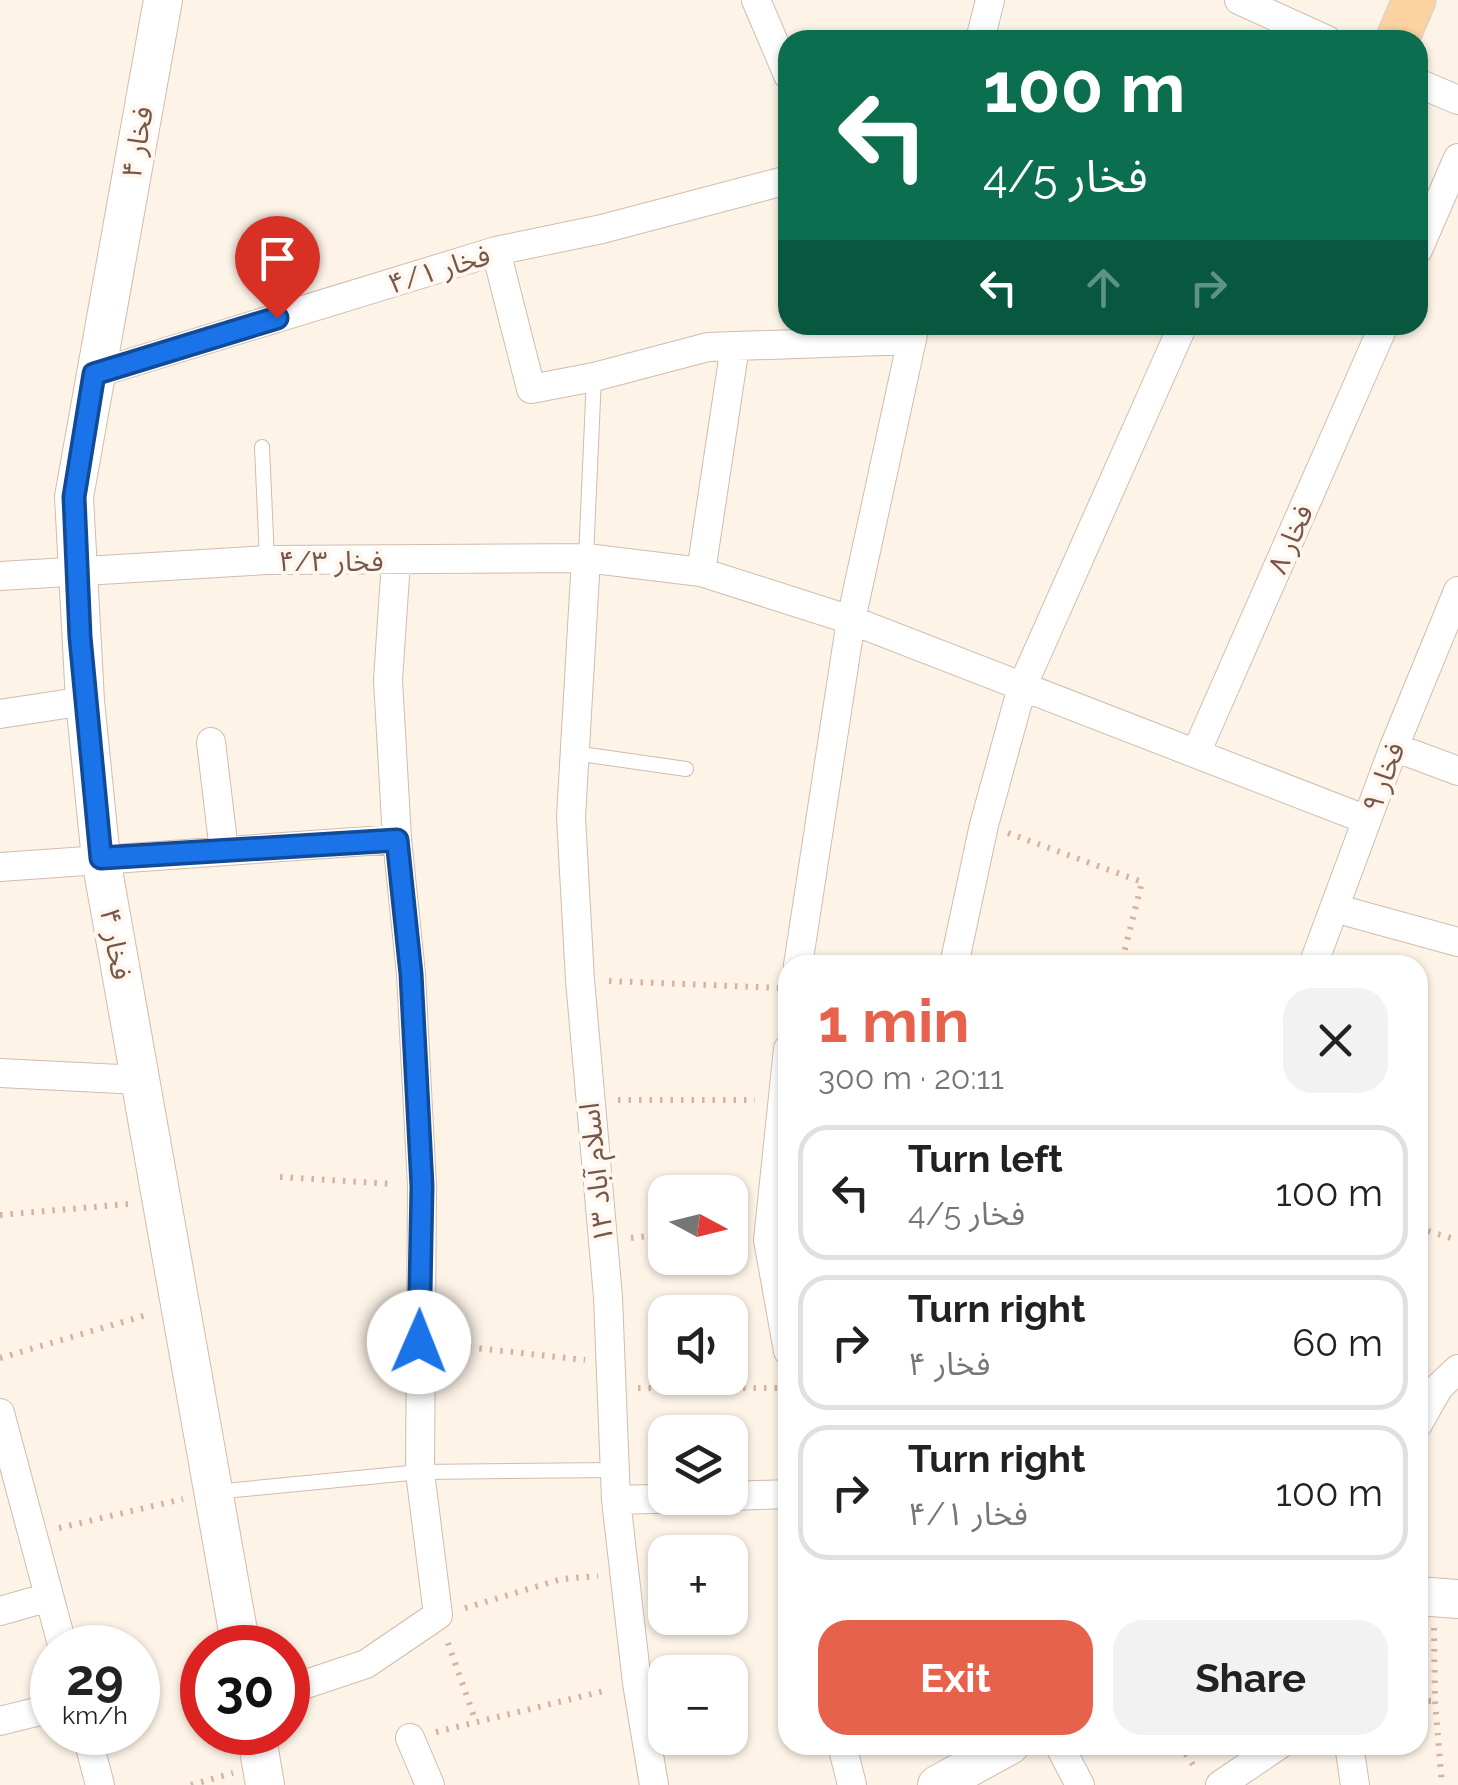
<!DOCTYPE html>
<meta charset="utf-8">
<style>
:root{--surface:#fff;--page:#f2f2f2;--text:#222;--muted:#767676;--line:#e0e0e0;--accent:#e7624c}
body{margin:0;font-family:Raleway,"Noto Sans Arabic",sans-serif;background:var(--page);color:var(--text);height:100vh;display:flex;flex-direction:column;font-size:38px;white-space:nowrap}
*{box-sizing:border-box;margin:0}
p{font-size:32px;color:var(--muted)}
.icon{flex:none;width:55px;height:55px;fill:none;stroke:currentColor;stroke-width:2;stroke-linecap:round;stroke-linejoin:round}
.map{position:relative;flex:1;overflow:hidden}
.drawer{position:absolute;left:778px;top:955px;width:650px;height:800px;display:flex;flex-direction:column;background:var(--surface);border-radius:30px;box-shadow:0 2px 8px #0004}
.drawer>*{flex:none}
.banner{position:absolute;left:778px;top:30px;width:650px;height:305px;border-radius:30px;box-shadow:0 2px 8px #0004;background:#0b6e4f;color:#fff;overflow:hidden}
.needle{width:65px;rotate:97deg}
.controls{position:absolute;left:648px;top:1175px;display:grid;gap:20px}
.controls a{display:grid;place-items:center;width:100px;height:100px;border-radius:20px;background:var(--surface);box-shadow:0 2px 8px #0004;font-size:50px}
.speed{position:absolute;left:30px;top:1625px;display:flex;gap:20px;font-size:50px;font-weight:700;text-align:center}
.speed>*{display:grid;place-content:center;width:130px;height:130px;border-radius:50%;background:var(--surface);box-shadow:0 2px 8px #0004;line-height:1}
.speed small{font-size:25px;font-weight:400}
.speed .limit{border:15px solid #d22;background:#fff;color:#111}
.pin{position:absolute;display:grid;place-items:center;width:85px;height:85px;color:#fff;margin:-102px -42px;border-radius:50% 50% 50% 0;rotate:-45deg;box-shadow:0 0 10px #0007}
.pin .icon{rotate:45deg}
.me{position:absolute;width:110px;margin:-55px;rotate:1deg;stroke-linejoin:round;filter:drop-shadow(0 0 8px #0008)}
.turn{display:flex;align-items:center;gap:35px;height:210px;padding:0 40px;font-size:45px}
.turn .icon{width:130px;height:130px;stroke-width:2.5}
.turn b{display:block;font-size:70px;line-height:85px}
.lanes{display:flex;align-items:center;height:95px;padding:0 40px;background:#0003;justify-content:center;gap:50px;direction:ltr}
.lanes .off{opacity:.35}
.round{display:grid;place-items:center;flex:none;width:105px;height:105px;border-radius:30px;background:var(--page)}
.head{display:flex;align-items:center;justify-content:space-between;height:170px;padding:0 40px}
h1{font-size:60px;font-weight:700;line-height:75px;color:var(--accent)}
.cta{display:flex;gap:20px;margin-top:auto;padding:20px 40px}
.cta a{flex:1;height:115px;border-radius:30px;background:var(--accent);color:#fff;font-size:40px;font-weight:700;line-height:115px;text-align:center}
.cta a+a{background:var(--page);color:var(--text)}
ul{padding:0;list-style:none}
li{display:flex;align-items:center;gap:30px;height:135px;margin:0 20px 15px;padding:0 20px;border:5px solid var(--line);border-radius:30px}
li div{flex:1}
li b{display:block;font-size:38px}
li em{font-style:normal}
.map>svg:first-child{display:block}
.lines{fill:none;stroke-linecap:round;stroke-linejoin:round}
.lane-casing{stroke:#d1bcaf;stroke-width:16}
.street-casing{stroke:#d1bcaf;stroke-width:30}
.secondary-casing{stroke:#d4bbad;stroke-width:40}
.primary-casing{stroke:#dcd3d0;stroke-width:45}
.path{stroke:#d8b2a1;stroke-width:6;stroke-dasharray:2.5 8;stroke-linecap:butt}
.lane{stroke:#fff;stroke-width:14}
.street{stroke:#fff;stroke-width:28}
.secondary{stroke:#fff;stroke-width:38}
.primary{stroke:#fbd2a0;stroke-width:42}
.route-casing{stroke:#114b97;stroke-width:25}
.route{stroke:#1a73e8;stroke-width:18}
.labels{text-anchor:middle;stroke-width:8;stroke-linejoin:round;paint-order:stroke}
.street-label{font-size:28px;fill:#77574b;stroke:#fff7ee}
</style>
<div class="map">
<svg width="1458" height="1785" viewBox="0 0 1458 1785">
<rect width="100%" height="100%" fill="#fdf3e7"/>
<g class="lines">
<g class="lane-casing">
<path id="lane" d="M262 447 267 560
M586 558 594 377
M574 753 686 769
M214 1492 420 1472 616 1470"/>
</g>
<g class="street-casing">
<path id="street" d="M756 0 788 75
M1239 0 1327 40
M980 40 990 0
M1418 83 1458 100
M1418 250 1458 158
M496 251 531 389 594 377 708 347 912 340
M94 374 496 251 602 229 788 180
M586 558 571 817 580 980 608 1297 616 1500 637 1683 654 1785
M701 572 735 346
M0 576 267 560 586 558 701 572 851 620 1367 820
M0 714 85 701
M211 742 224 851
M1394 747 1458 771
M1196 753 1384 325
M0 867 397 839
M1334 908 1458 942
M798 965 851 620 915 325
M954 965 984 825 1022 687 1183 325
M1313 965 1394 747 1458 591
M788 1049 768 1240 788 1351
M0 1073 140 1080
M0 1413 63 1648
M1418 1424 1439 1387 1458 1369
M730 1496 788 1494
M616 1500 687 1498
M0 1611 49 1597
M288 1690 366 1664 438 1615 420 1472 422 1186 411 974 397 839 388 680 396 561
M0 1721 52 1708
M86 1732 100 1785
M410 1738 430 1785
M842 1745 852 1785
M1059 1745 1080 1785
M1349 1745 1355 1785
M1220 1785 1279 1745"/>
</g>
<g class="secondary-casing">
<path id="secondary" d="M163 0 74 497 85 701 101 859 241 1648
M1418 1596 1458 1599
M256 1732 265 1785
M937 1785 1010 1745"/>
</g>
<g class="primary-casing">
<path id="primary" d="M1397 40 1414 0"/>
</g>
<path class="path" d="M1008 833 1142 882 1121 965
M609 981 781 988
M618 1100H755
M280 1177 394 1184
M0 1215 128 1204
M1418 1228 1458 1240
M631 1238 665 1234
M448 1345 585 1360
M0 1358 150 1314
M638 1388H788
M59 1528 183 1499
M465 1608 562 1579 598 1576
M1434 1628 1435 1701 1442 1785
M448 1643 476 1722
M1418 1701H1435
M436 1732 608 1690
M1180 1745 1197 1771
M191 1785 233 1773"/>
<use href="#lane" class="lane"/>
<use href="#street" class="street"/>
<use href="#secondary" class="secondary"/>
<use href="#primary" class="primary"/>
</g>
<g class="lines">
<g class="route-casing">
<path id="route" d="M277 318 94 374 74 497 80 637 101 858 397 840 411 974 422 1186 419 1342"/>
</g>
<use href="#route" class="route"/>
</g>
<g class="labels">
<g class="street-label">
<text transform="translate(137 142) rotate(-80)" y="10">فخار ۴</text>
<text transform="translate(439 269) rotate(-17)" y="10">فخار ۴/۱</text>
<text transform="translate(1290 539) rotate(-66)" y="10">فخار ۸</text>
<text x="331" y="571">فخار ۴/۳</text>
<text transform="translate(1383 777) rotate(-69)" y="10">فخار ۹</text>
<text transform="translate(116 944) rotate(80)" y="10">فخار ۴</text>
<text transform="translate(596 1173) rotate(-96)" y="10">اسلام آباد ۱۳</text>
</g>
</g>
</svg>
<div class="controls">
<a><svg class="needle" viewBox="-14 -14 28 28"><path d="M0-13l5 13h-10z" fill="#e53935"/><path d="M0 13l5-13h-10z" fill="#767676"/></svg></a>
<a><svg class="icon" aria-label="sound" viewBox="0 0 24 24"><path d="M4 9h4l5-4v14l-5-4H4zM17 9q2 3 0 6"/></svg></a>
<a><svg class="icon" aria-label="layers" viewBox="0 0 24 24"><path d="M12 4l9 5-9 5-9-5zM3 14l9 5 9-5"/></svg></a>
<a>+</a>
<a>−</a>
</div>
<div class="speed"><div>29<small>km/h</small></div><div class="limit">30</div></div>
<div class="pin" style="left:277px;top:318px;background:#d93025"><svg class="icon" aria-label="arrive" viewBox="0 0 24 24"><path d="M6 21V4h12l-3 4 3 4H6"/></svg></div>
<svg class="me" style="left:419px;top:1342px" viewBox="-20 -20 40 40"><circle r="19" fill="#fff"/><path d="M0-13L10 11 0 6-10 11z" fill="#1a73e8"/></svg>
<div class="banner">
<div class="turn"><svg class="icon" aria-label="left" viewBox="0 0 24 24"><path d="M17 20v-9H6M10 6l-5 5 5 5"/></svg><div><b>100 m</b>فخار 4/5</div></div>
<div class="lanes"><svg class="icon" aria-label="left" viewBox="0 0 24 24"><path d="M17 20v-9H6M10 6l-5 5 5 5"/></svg><svg class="icon off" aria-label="ahead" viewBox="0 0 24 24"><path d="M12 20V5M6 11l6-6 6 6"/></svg><svg class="icon off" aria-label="right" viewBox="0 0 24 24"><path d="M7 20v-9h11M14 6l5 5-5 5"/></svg></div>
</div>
<section class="drawer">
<div class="head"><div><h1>1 min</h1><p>300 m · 20:11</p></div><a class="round"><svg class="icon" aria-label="close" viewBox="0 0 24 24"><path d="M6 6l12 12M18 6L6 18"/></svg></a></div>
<ul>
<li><svg class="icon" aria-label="left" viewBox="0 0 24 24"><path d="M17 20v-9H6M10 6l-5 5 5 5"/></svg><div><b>Turn left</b><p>فخار 4/5</p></div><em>100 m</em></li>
<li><svg class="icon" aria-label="right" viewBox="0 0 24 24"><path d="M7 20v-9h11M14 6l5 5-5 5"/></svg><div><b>Turn right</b><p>فخار ۴</p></div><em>60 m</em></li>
<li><svg class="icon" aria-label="right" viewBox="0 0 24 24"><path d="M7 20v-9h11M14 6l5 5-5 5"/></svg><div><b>Turn right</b><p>فخار ۴/۱</p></div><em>100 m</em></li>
</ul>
<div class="cta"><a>Exit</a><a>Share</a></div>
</section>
</div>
